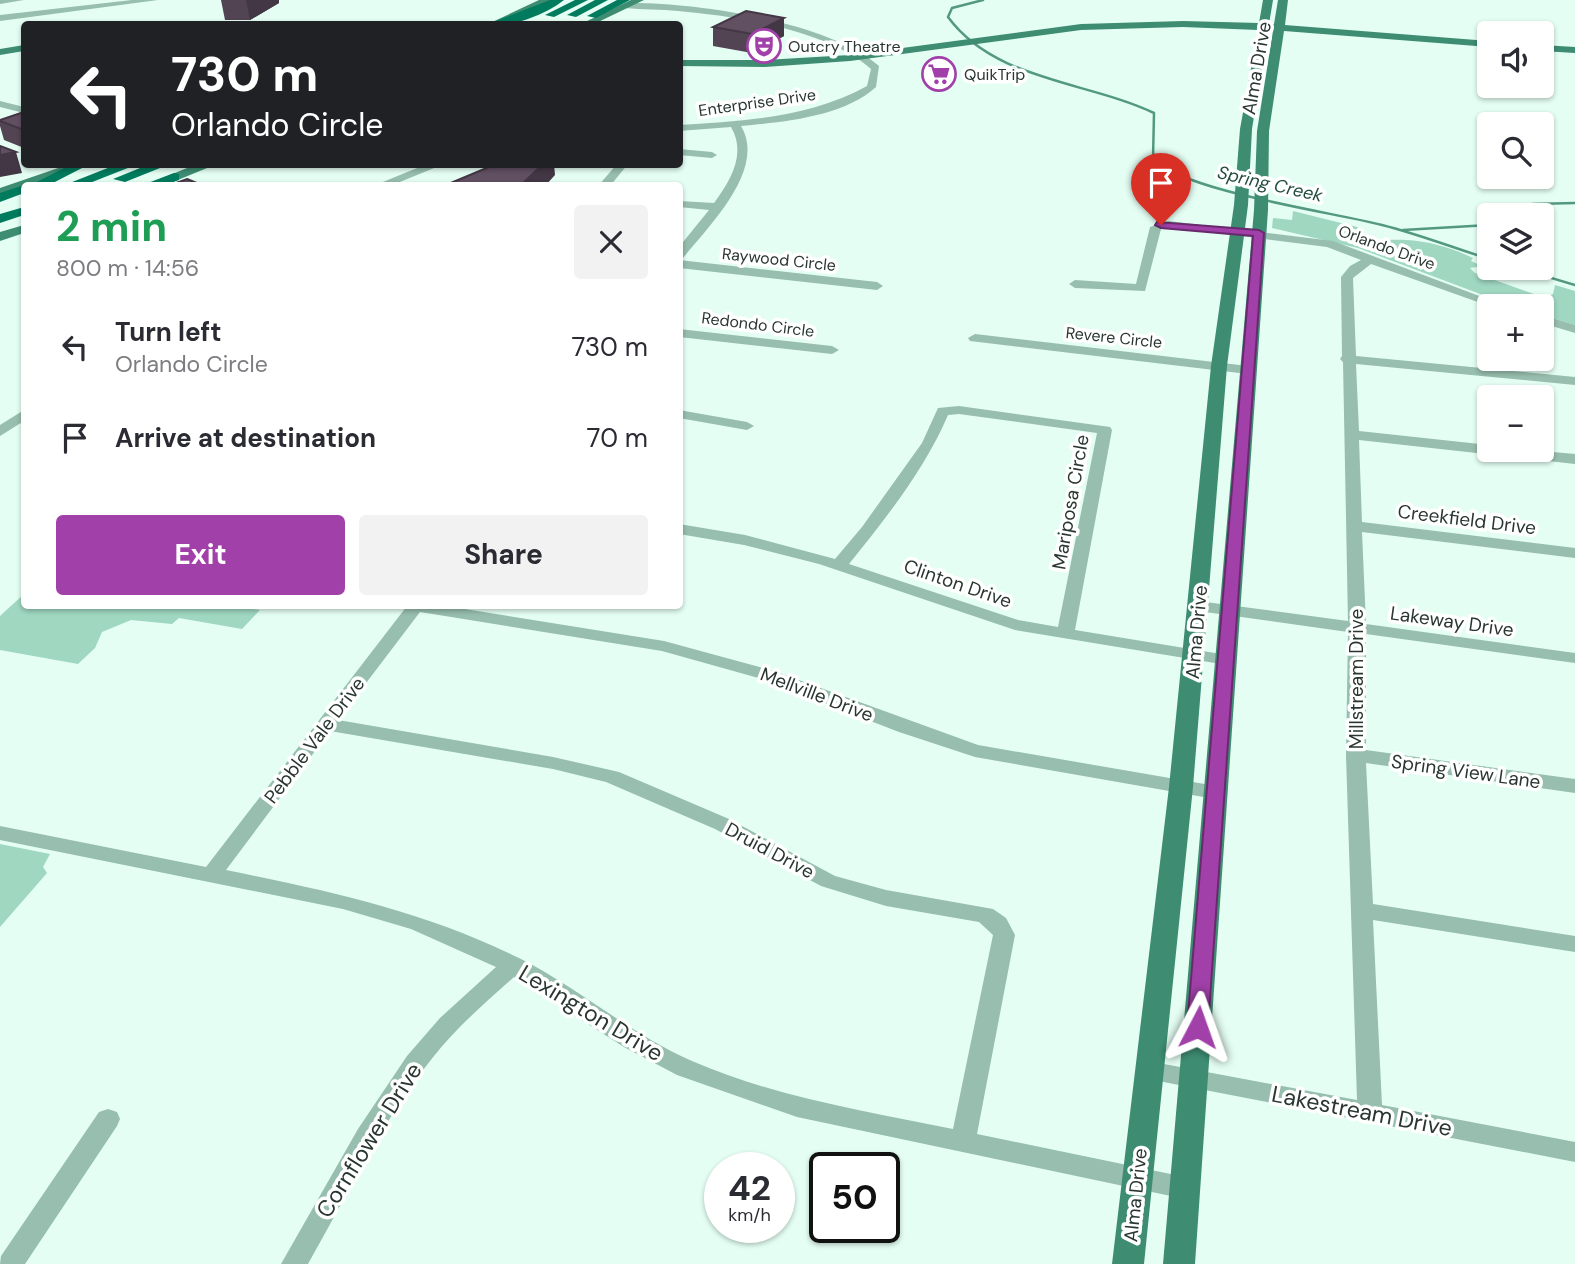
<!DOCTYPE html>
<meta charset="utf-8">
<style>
:root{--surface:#fff;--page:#f2f2f3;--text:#2b2b33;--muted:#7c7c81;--accent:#a040a8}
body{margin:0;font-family:"DM Sans",sans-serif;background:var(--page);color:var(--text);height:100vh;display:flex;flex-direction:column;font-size:26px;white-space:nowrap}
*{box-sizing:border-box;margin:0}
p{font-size:23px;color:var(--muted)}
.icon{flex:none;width:38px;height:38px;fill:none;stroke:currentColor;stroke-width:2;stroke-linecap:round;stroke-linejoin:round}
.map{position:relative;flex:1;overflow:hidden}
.drawer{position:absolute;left:21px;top:182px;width:662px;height:427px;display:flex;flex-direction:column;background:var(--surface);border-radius:7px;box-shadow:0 2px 5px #0004}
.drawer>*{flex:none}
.banner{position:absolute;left:21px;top:21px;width:662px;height:147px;border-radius:7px;box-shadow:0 2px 5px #0004;background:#202124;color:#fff;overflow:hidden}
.controls{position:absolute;left:1477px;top:21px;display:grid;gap:14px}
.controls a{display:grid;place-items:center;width:77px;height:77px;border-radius:7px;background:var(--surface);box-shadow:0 2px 5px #0004;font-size:35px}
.speed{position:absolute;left:704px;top:1152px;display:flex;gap:14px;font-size:35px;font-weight:700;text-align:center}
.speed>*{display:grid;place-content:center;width:91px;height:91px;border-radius:50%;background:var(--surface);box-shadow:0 2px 5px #0004;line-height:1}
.speed small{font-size:18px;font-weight:400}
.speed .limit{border:4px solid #111;border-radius:10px;background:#fff;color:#111}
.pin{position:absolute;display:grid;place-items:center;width:60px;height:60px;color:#fff;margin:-72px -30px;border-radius:50% 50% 50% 0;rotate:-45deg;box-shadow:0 0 7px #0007}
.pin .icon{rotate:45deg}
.me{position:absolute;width:77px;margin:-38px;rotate:4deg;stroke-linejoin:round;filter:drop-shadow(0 0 5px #0008)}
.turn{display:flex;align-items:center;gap:24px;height:147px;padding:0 35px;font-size:32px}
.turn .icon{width:91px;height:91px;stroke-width:2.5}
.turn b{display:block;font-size:49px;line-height:60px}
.round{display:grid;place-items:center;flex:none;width:74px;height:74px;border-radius:7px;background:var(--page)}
.overview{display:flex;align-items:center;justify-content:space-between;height:119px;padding:0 35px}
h1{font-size:42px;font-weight:700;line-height:52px;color:#1e9e55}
.primary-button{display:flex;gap:14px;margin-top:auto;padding:14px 35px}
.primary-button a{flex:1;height:80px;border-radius:7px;background:var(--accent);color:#fff;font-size:28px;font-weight:700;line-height:80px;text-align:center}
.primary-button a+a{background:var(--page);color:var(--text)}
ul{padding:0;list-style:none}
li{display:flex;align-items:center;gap:21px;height:91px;padding:0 35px}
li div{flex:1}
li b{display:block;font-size:26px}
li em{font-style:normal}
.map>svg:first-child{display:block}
.green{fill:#9fd7c1}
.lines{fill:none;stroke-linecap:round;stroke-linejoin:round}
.stream{stroke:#539981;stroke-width:2.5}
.minor{fill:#97beae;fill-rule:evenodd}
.major{fill:#3e8d73;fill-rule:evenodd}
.highway{fill:#007b5d;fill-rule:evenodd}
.wall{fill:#534454}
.shaded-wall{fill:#443745}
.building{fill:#614f62;stroke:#443745;stroke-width:2}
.route{fill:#a040a8;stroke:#682a6d;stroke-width:2}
.labels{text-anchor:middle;stroke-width:7;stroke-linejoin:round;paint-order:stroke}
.far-poi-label{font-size:16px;fill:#293631;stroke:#fff;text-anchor:start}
.far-street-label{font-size:16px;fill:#293631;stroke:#fff}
.far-water-label{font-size:18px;font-style:italic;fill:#224c3e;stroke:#fff}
.street-label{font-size:19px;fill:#293631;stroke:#fff}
.near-street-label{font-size:23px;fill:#293631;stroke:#fff}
</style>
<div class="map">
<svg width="1575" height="1264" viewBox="0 0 1575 1264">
<rect width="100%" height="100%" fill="#e4fef3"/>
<path class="green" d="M1293 211 1357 227 1360 229 1346 232C1365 243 1386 239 1406 240 1428 241 1452 248 1473 258L1471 261 1482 266 1470 268 1475 273 1545 298 1553 294 1555 285 1575 291V325L1542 315V306H1512L1358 248 1272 228 1273 218 1292 220Z
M24 594V606H233L260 610 242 629 179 618 172 624 131 620 102 632 95 648 78 664 0 650V616Z
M0 844 50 854 43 867 47 873 0 927Z"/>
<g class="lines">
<path class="stream" d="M983 0 952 8 948 17C995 81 1087 81 1154 113L1153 159C1186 192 1332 212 1382 225 1418 234 1454 248 1489 259
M1510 215 1533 204 1575 203
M1403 230 1489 225
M1518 268 1575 285"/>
<path class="minor" d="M0 0H24L0 4Z
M132 0H158L0 21V15Z
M628 3C696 2 828 22 879 66L876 87C843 117 783 122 741 126 767 169 709 226 683 258L679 259V247L709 210 679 207V201L714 203C730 181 747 154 731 127L679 131V125C742 121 809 118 867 86L871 69C827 30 736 16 678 11 661 9 642 10 625 8Z
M0 101 24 107V113L0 107Z
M679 149 712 152 717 155 712 158 679 155Z
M427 164H444L390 186H373Z
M617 164H628L610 186H598Z
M1169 221 1333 241 1506 306H1489L1371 264 1353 278 1356 356 1575 377V385L1356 364 1359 431 1489 445V450H1531L1575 454V464L1359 440 1362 522 1575 548V558L1362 532 1366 624 1575 653V663L1366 634V750L1575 779V793L1366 763 1373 904 1575 936V952L1373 920 1382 1105 1575 1142V1162L1148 1079 1140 1077 1136 1070 1140 1063 1148 1061 1357 1100 1346 755 1348 632 1198 611 1189 606 1198 601 1348 621 1343 362 1340 359 1342 356 1341 277 1350 266 1361 260 1327 247 1169 227 1161 229 1145 291 1075 288 1069 284 1075 280 1136 284 1150 227Z
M679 260 877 282 883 286 877 290 679 268Z
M1542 315 1575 325V333L1542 323Z
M679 329 832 346 839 350 832 354 679 337Z
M975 334 1248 366 1255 370 1248 374 970 341 968 338Z
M959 406 1110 427 1112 430 1075 630 1227 655 1236 660 1233 664 1227 665 1015 630 819 564 744 545 679 534V524L745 535 835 559 862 527 922 443 938 408ZM959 414 1097 433 1058 627 1018 620 849 564C886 518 925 469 948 415Z
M24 410V421L0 436V425Z
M679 410 747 422 754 426 747 430 679 418Z
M407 606H446L664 641 774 671 978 745 1222 787 1225 792 1222 797 1215 799 975 757 899 732 762 679 662 651 420 612 338 720 553 757 619 772 729 819 835 876 886 890 993 909 1006 918 1015 935 977 1134 1185 1177 1194 1180 1198 1188 1194 1196 1185 1199 797 1117 677 1075 624 1047 514 977C486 1002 457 1027 434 1056 383 1119 348 1194 308 1264H281L358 1129 407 1056 440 1018 496 967 411 929 343 909 0 840V826L206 867ZM330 731 553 769 606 782 715 829 821 886 886 906 979 922 993 935 953 1129C865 1111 775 1097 692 1061 630 1034 579 988 519 958 424 911 329 891 226 870Z
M108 1109 117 1112 120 1119 117 1126 25 1264H0L1 1256 99 1112Z"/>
<path class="major" d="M539 0H552L501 24H488Z
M631 0H644L594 24H581Z
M1263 0H1273L1269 24H1274L1278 0H1288L1285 25 1489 41V47L1284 31 1269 131 1268 210 1195 1264H1163L1254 210 1257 131 1273 31 1268 30 1252 129 1248 205 1227 366 1193 787 1144 1264H1112L1169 787 1211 366 1234 205 1240 129 1258 30 1183 27 1081 30 850 61 765 67 679 66V60H765L850 55 1081 24 1183 21 1259 23Z
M24 45V51L0 55V49Z
M1542 45 1575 47V53L1542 51Z
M70 164H91L0 196V188Z
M197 164H217L163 186 145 185Z
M24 225V233L0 241V232Z"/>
<path class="highway" d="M550 0H564C548 13 511 29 491 23Z
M575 0H588L554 17 545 15Z
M595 0H608L576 17 567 15Z
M617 0H630L596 18 587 16Z
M72 164 84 167 47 186H29Z
M118 164H138L82 186H62Z
M150 164H170L125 182 113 179Z
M174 173 179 174V180L161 186H140Z
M24 185V193L0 202V193Z
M24 207V215L0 223V214Z"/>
</g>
<path class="wall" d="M221 0H279V3L250 20H225Z
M713 27 784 36 752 53 713 46Z
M24 112V148L4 140 0 126V120Z"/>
<path class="shaded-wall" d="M246 0H279V3L250 20Z
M784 18V36L752 53V34Z
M16 152 22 173 0 177V155Z
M543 164H554L555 175 545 186H520Z"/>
<path class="building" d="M746 11 784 18 752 34 713 27Z
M24 112V130L0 121V120Z
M0 146 16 152 0 155Z
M496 164H543L520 186 446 185Z
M187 179 204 186H168Z"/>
<path class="route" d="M1157 222 1259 230 1264 233 1208 1027 1205 1033H1190L1187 1027 1253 236 1161 228 1155 225Z"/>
<defs>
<g id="theatre-ring" transform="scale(1.75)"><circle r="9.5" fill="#fff" stroke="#a040a8" stroke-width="1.5"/><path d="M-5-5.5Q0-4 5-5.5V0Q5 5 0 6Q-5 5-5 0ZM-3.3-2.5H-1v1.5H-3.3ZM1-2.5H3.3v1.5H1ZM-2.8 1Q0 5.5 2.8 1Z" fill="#a040a8"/></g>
<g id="supermarket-ring" transform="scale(1.75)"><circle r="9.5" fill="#fff" stroke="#a040a8" stroke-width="1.5"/><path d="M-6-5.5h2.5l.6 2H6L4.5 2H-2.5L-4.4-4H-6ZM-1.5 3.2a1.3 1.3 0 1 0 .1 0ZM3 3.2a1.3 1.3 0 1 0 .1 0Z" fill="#a040a8"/></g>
</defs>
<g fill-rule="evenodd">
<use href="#theatre-ring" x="764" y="46"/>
<use href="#supermarket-ring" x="939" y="74"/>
</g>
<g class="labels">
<g class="far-poi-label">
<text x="788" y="52">Outcry Theatre</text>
<text x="964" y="80">QuikTrip</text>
</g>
<g class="far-street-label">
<text transform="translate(757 102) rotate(-8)" y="6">Enterprise Drive</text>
<text transform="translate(1387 247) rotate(20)" y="6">Orlando Drive</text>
<text transform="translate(779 259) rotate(6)" y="6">Raywood Circle</text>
<text transform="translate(758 324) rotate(7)" y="6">Redondo Circle</text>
<text transform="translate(1114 337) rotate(6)" y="6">Revere Circle</text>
</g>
<g class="far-water-label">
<text transform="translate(1270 184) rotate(13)" y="6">Spring Creek</text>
</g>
<g class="street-label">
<text transform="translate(1256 68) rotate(-80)" y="7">Alma Drive</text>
<text transform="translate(1070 502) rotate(-80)" y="7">Mariposa Circle</text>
<text transform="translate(1467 519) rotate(7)" y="7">Creekfield Drive</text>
<text transform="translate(958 583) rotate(19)" y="7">Clinton Drive</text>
<text transform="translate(1452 621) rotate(8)" y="7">Lakeway Drive</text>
<text transform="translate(1196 632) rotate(-85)" y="7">Alma Drive</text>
<text transform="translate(1356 679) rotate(-90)" y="7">Millstream Drive</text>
<text transform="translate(817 694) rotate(21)" y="7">Mellville Drive</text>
<text transform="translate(314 740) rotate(-53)" y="7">Pebble Vale Drive</text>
<text transform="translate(1466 771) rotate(8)" y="7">Spring View Lane</text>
<text transform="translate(770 850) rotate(28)" y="7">Druid Drive</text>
<text transform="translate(1135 1195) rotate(-84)" y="7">Alma Drive</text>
</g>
<g class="near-street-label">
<text transform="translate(591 1013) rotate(31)" y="8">Lexington Drive</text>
<text transform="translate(1362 1111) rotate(11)" y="8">Lakestream Drive</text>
<text transform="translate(369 1140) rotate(-58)" y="8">Cornflower Drive</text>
</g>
</g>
</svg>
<div class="controls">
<a><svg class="icon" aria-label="sound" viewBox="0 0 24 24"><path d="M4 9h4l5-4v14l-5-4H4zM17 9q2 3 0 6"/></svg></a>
<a><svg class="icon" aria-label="search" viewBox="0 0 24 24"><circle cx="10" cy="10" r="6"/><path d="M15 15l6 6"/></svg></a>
<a><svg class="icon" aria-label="layers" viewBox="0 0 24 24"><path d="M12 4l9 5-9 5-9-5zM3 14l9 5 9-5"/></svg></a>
<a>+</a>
<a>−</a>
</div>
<div class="speed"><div>42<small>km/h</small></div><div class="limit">50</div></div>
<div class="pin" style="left:1161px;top:225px;background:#d93025"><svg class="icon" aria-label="arrive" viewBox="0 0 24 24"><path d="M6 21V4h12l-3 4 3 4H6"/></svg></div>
<svg class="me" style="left:1198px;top:1027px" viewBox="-20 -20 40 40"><path d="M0-17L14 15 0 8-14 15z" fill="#a040a8" stroke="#fff" stroke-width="4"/></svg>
<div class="banner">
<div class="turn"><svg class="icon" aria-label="left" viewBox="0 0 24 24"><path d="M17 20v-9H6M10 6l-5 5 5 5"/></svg><div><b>730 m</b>Orlando Circle</div></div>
</div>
<section class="drawer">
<div class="overview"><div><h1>2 min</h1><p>800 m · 14:56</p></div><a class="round"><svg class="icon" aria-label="close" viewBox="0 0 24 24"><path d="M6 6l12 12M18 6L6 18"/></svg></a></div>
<ul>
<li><svg class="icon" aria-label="left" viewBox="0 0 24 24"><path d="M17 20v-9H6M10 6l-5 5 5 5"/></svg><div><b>Turn left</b><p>Orlando Circle</p></div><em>730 m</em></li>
<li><svg class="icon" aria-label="arrive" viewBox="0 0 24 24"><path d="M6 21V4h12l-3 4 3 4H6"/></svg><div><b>Arrive at destination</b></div><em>70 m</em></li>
</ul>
<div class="primary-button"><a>Exit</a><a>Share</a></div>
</section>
</div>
